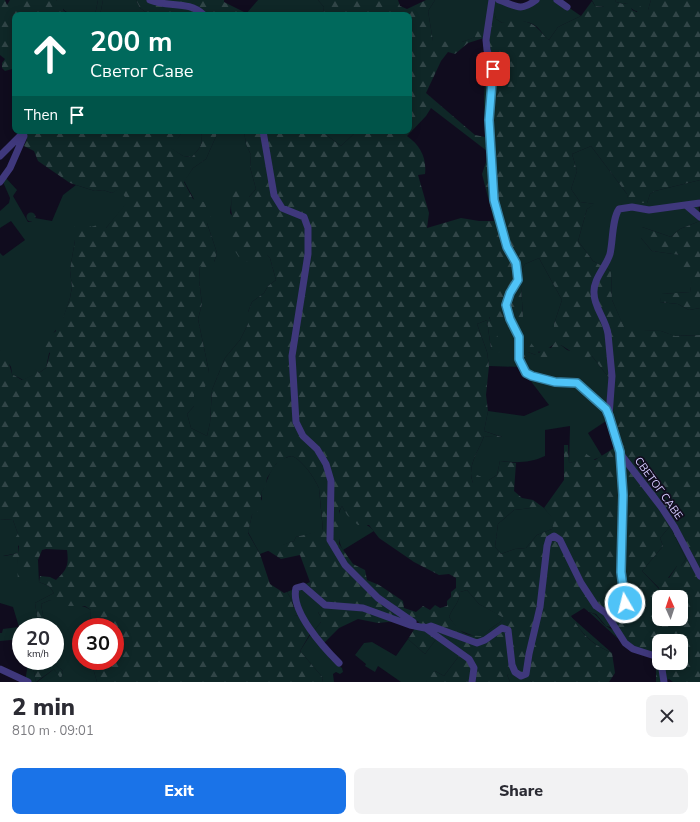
<!DOCTYPE html>
<meta charset="utf-8">
<style>
:root{--surface:#fff;--page:#f2f2f3;--text:#2b2b33;--muted:#7c7c81;--accent:#1a73e8}
body{margin:0;font-family:"Nunito Sans",sans-serif;background:var(--page);color:var(--text);height:100vh;display:flex;flex-direction:column;font-size:15px;white-space:nowrap}
*{box-sizing:border-box;margin:0}
p{font-size:13px;color:var(--muted)}
.icon{flex:none;width:22px;height:22px;fill:none;stroke:currentColor;stroke-width:2;stroke-linecap:round;stroke-linejoin:round}
.map{position:relative;height:682px;overflow:hidden}
.panel{display:flex;flex-direction:column;background:var(--surface);flex:1}
.panel>*{flex:none}
.hud{position:absolute;left:12px;top:12px;width:400px;height:122px;border-radius:8px;box-shadow:0 2px 10px #0003;background:#00695c;color:#fff;overflow:hidden}
.needle{width:26px;rotate:357deg}
.buttons{position:absolute;left:652px;top:590px;display:grid;gap:8px}
.buttons a{display:grid;place-items:center;width:36px;height:36px;border-radius:8px;background:var(--surface);box-shadow:0 2px 10px #0003;font-size:20px}
.speed{position:absolute;left:12px;top:618px;display:flex;gap:8px;font-size:20px;font-weight:700;text-align:center}
.speed>*{display:grid;place-content:center;width:52px;height:52px;border-radius:50%;background:var(--surface);box-shadow:0 2px 10px #0003;line-height:1}
.speed small{font-size:10px;font-weight:400}
.speed .limit{border:6px solid #d22;background:#fff;color:#111}
.pin{position:absolute;display:grid;place-items:center;width:34px;height:34px;color:#fff;margin:-17px;border-radius:8px;box-shadow:0 2px 6px #0006}
.me{position:absolute;width:44px;margin:-22px;rotate:352deg;stroke-linejoin:round;filter:drop-shadow(0 0 3px #0008)}
.turn{display:flex;align-items:center;gap:14px;height:84px;padding:0 12px;font-size:18px}
.turn .icon{width:52px;height:52px;stroke-width:2.5}
.turn b{display:block;font-size:28px;line-height:34px}
.then{display:flex;align-items:center;height:38px;padding:0 12px;background:#0003;gap:8px;font-size:15px}
.round{display:grid;place-items:center;flex:none;width:42px;height:42px;border-radius:8px;background:var(--page)}
.headline{display:flex;align-items:center;justify-content:space-between;height:68px;padding:0 12px}
h1{font-size:24px;font-weight:800;line-height:30px}
.cta{display:flex;gap:8px;margin-top:auto;padding:8px 12px}
.cta a{flex:1;height:46px;border-radius:8px;background:var(--accent);color:#fff;font-size:16px;font-weight:800;line-height:46px;text-align:center}
.cta a+a{background:var(--page);color:var(--text)}
.map>svg:first-child{display:block}
.grass{fill:#0f2727}
.forest{fill:url(#forest-firs);fill-rule:evenodd}
.lines{fill:none;stroke-linecap:round;stroke-linejoin:round}
.minor{stroke:#3f387c;stroke-width:7}
.route-casing{stroke:#337fa1;stroke-width:10}
.route{stroke:#4fc3f7;stroke-width:7}
.labels{text-anchor:middle;stroke-width:3.5;stroke-linejoin:round;paint-order:stroke}
.street-label{font-size:11px;fill:#d3cafe;stroke:#100c1e}
</style>
<div class="map">
<svg width="700" height="682" viewBox="0 0 700 682">
<defs>
<pattern id="forest-firs" width="22" height="20" patternUnits="userSpaceOnUse"><rect width="22" height="20" fill="#0f2727"/><path d="M5 1l3.5 6h-7zM16 11l3.5 6h-7z" fill="#314547"/></pattern>
</defs>
<rect width="100%" height="100%" fill="#100c1e"/>
<path class="grass" d="M56 0H98L95 15C74 15 69 19 56 0Z
M103 0H136L140 8 150 15H100Z
M258 0H318L324 7 323 15H245Z
M435 0H503L519 6 535 0H558L581 16 558 27 549 40C544 37 543 33 539 29 530 19 513 21 502 23L496 19 491 3 484 34 462 42H433L428 11Z
M592 0H604L605 7 595 6Z
M615 0H651L648 10C636 11 635 14 627 3L623 4 616 2Z
M183 131H203L201 136C204 145 198 150 192 157L183 156 170 148Z
M220 131H244L246 144 251 155 250 167 256 189 249 197H232L230 213 270 258 276 280 268 286 264 293 252 302 248 312V324L240 340 225 358 212 390 210 423 207 436 191 428 187 414 194 406V391L209 372 198 319 202 304 199 280 200 266 214 262 217 253 207 223 184 181 193 168 206 159 217 134Z
M321 131H357L341 146Z
M591 146 627 194 629 203H647L650 194 655 191 700 180V199L698 200 700 221 680 229 671 237 642 227 641 238 652 251 681 255 693 276 690 292 662 294 660 302 678 304 689 310 700 308V335L674 336 661 331 625 330 612 300 611 271 593 261 578 241 587 209 594 204 580 202 571 189 577 171 572 154Z
M6 178 17 190 13 196 28 222H31L35 218 52 221 63 195 76 185 95 191 103 190 112 193 119 188 129 201 106 228 75 240 70 270 72 287 70 298 63 319 53 334 46 368 39 373 34 368V375L23 380 12 374 11 367 0 350V253L3 256 25 240 11 221 0 228V211L9 203 10 198 3 182Z
M539 258 562 300 554 324 557 341C548 351 540 353 528 352L536 355 561 345 567 350 592 356 609 378 606 421 588 433 602 456C592 462 580 460 569 463L570 426 545 430V456C530 463 516 463 500 461L497 475 489 480 473 483C466 466 479 451 484 436L502 437 484 431 488 411 524 416 549 405 520 367 489 366 487 352 477 324 487 320 491 349 499 351 489 316 507 325 523 316 520 273 525 264Z
M292 456C303 461 314 477 319 488L323 531 296 537 294 541 260 554 248 532 252 515 262 499 261 493C270 479 269 460 292 456Z
M342 506C351 525 363 518 374 531L343 550C337 542 336 514 342 506Z
M531 508H544L555 520 552 529 537 535 526 548 515 549 501 554 495 547 498 524 514 510Z
M0 519 13 520 18 534V553L3 556 17 557 18 564 33 555 38 560 39 582 49 586 54 593 35 603 38 622 19 627 13 607 0 603Z
M670 526 686 559 681 566H677L660 589 642 571 663 546 660 538Z
M310 582 311 591 322 606 318 612 321 617V622L314 631 294 620V616L300 615C294 608 292 600 287 592Z
M467 590 479 604 505 618C497 625 489 628 484 636H474L458 630 449 617C452 608 460 602 460 592Z
M50 600C61 602 83 604 91 610L90 627H81V661H91L97 682H37L54 669 61 678 63 671 51 661H55V627H45L41 604Z
M589 612C600 615 598 620 606 626 612 630 615 629 616 637Z
M570 616 612 653C591 644 583 634 570 616Z
M312 632 330 659 342 668 343 672 340 674 336 672 333 674 334 682H322L323 678 300 651Z
M439 635 462 652 444 676 435 671 426 682H401L378 666 375 672 365 666 366 664 355 655 364 643 372 642 396 656 408 639 425 654Z
M32 662 36 682H25L28 663Z
M511 673 528 677 532 682H510L507 675Z"/>
<path class="forest" d="M0 0H5L7 5 10 0H56L63 6V10L69 15H15V75L12 69 5 71 2 68V63L5 59 0 55Z
M98 0H103L100 15H95Z
M136 0H224V2L246 13 245 15H150L140 8Z
M318 0H398L400 6 407 9 426 0H435L428 11 433 41 462 42 475 37 476 30 484 34 491 2 496 19 502 23C512 18 531 20 538 29 543 33 544 37 549 40L558 27 581 16 592 1 595 6 604 7V0H615L616 2 623 4 627 3 630 4 632 10 637 12 639 5 644 10H648L651 0H700V180L655 191 650 194 647 203H628L627 194 591 146 572 154 577 171 571 189 580 202 595 204 587 209 578 241 593 261 611 271 612 300 625 329 661 331 675 336 700 335V682H673L669 679 663 682H656V658L616 637 615 632 611 627 606 626 596 614 589 612 584 608 571 616C583 635 591 644 612 653L615 673 609 682H532C527 676 516 672 507 675L510 682H426L429 675 435 671 444 676 462 652 439 635 425 654 408 639 419 622 406 615 397 621 378 623 358 619 339 628 321 646 311 632 300 651 323 678 322 682H97L91 661H115V627H90L91 610 85 606H59L50 600 41 604 45 627H21V639L0 641V633H2L3 629 19 627 21 621 38 622 35 603 54 593 49 586 39 582 40 576 50 577 56 580C67 569 69 566 67 550L46 549 42 550 38 560 33 556 31 579 18 585 17 557H1L18 553 19 546 12 542 18 534 13 520 0 519V350L6 353 12 374 22 380 33 375 34 367 39 373 46 368 50 353 45 350 44 340 56 331 52 322 58 319 63 318 70 298 72 287 70 270 75 240 73 229 78 221H86L91 227 100 224 106 228 128 201 119 189 112 193 103 190 95 191 70 183 38 161 34 151 24 146 27 139 24 134 16 132 183 131 171 148 183 156 192 157C198 150 204 145 201 136L203 131H220L217 134 206 159 193 168 184 182 193 199 204 202 211 216 207 223 217 253 214 262 218 268 211 272 200 266 199 280 202 304 198 319 209 372 205 387 194 391V406L187 414 191 428 207 436 210 423 212 390 225 358 240 340 248 324V312L252 302 264 293 268 286 276 280 270 258 267 255 262 259 242 262 224 234 236 223C227 209 234 203 230 188L235 185 240 187 249 197 256 189 250 167 251 155 246 144 244 131H321L341 146 357 131H409V15H323L324 7ZM484 38 489 69 485 81 484 99 485 137 475 135 426 93 441 61 448 52 455 54 468 43ZM431 108 487 151 486 162 482 174 494 221H479L461 218 427 228 429 213 418 175 425 174C427 158 420 145 407 136L426 116ZM539 258 562 300 554 324V339L556 341 551 348 544 347 539 353 531 343H523L517 362 520 367 528 352 536 355 541 361 547 359 561 345 583 359 592 356 609 378 606 421 614 448 595 460 585 453 580 460 569 463 568 445H564V480L544 508 533 500 522 498 514 491 516 463 500 461 497 475 489 480 477 475 473 483C466 466 479 451 484 436L504 438 484 431 488 411 486 395 489 366 487 352 477 324 487 320 491 349 499 353 500 342 489 317C501 322 510 330 521 333L523 316 520 273 525 264ZM292 456C303 461 314 477 319 488L323 530 296 537 294 541 267 550 281 559 300 555 310 582 311 590 322 607 318 608V612L321 617V622L314 631 305 621 295 620 294 616 301 615 298 607 294 608 291 599 287 592 284 593 270 584 260 554 248 533 252 515 261 509V493L266 485 267 478 276 464 287 457ZM342 506 347 515 358 525H369L379 538 414 562 439 575 449 574 456 578V588L451 592V597L447 601V606L440 608 435 605 430 610 423 606 416 612 404 608 403 601 379 585 367 580 365 570 353 564 339 544V511ZM531 508H544L554 520 552 529 537 535 526 548 515 549 501 554 495 547 498 524 514 510ZM670 526 686 559 681 566H677L669 578H662L659 589 642 571 663 546 660 538ZM467 590 479 604 504 618C498 625 489 628 483 636 463 636 460 632 449 617 452 608 460 602 460 592ZM659 597H681V619H659ZM659 641H681V663H659Z
M26.5 217a4.5 4.5 0 1 1 9 0a4.5 4.5 0 1 1-9 0Z
M700 221V308L689 310 678 304 660 302 661 294 690 292 692 276 681 274 680 255 652 251 641 238 636 235 638 228 642 227 671 237 680 229Z
M51 661 63 671 61 679 54 669 36 682 32 662Z"/>
<g class="lines">
<path class="minor" d="M150 0C169 8 188 0 204 15
M492 0 486 40 487 50 493 69 489 120 493 200 507 247 516 263 518 280 510 293 506 305 510 319 519 337 520 363 526 373 532 376 555 382 577 383 606 409 619 452 662 508 675 528 700 576
M499 0C516 6 520 12 536 0
M557 0 567 7
M263 131 274 195 282 208 304 217 308 228V254L292 356 296 422 303 436 317 449 326 464 331 481 330 540 345 565 378 598 413 622
M0 156 20 136H24L10 168 0 182
M687 206 700 217
M609 416 612 376 608 334C606 319 594 308 594 293 593 279 606 267 610 254 613 241 612 219 619 209L632 207 649 210 700 203
M606 613 618 614 624 608 621 572 623 495 619 452
M424 627 469 659 474 668 472 682
M339 663C324 648 290 611 296 588L303 586 325 605 363 608 410 625 425 628 431 626 477 643 485 640 502 628 508 630 512 665 515 672 521 676 526 674 529 654 540 607 547 546 549 539 554 536 560 540 581 583 596 606 606 613 625 643 633 649 655 656 659 660
M661 663 664 682
M0 669 28 682"/>
</g>
<g class="lines">
<g class="route-casing">
<path id="route" d="M493 69 489 120 494 200 507 247 516 263 518 280 510 293 506 305 510 319 519 337V359L526 373 532 376 555 382 577 383 606 409 609 416 620 452 623 495 621 572 625 603"/>
</g>
<use href="#route" class="route"/>
</g>
<g class="labels">
<g class="street-label">
<text transform="translate(659 488) rotate(54)" y="4">СВЕТОГ САВЕ</text>
</g>
</g>
</svg>
<div class="buttons">
<a><svg class="needle" viewBox="-14 -14 28 28"><path d="M0-13l5 13h-10z" fill="#e53935"/><path d="M0 13l5-13h-10z" fill="#7c7c81"/></svg></a>
<a><svg class="icon" aria-label="sound" viewBox="0 0 24 24"><path d="M4 9h4l5-4v14l-5-4H4zM17 9q2 3 0 6"/></svg></a>
</div>
<div class="speed"><div>20<small>km/h</small></div><div class="limit">30</div></div>
<div class="pin" style="left:493px;top:69px;background:#d93025"><svg class="icon" aria-label="arrive" viewBox="0 0 24 24"><path d="M6 21V4h12l-3 4 3 4H6"/></svg></div>
<svg class="me" style="left:625px;top:603px" viewBox="-20 -20 40 40"><circle r="17" fill="#4fc3f7" stroke="#fff" stroke-width="3"/><path d="M0-11L8 9 0 5-8 9z" fill="#fff"/></svg>
<div class="hud">
<div class="turn"><svg class="icon" aria-label="ahead" viewBox="0 0 24 24"><path d="M12 20V5M6 11l6-6 6 6"/></svg><div><b>200 m</b>Светог Саве</div></div>
<div class="then">Then<svg class="icon" aria-label="arrive" viewBox="0 0 24 24"><path d="M6 21V4h12l-3 4 3 4H6"/></svg></div>
</div>
</div>
<section class="panel">
<div class="headline"><div><h1>2 min</h1><p>810 m · 09:01</p></div><a class="round"><svg class="icon" aria-label="close" viewBox="0 0 24 24"><path d="M6 6l12 12M18 6L6 18"/></svg></a></div>
<div class="cta"><a>Exit</a><a>Share</a></div>
</section>
